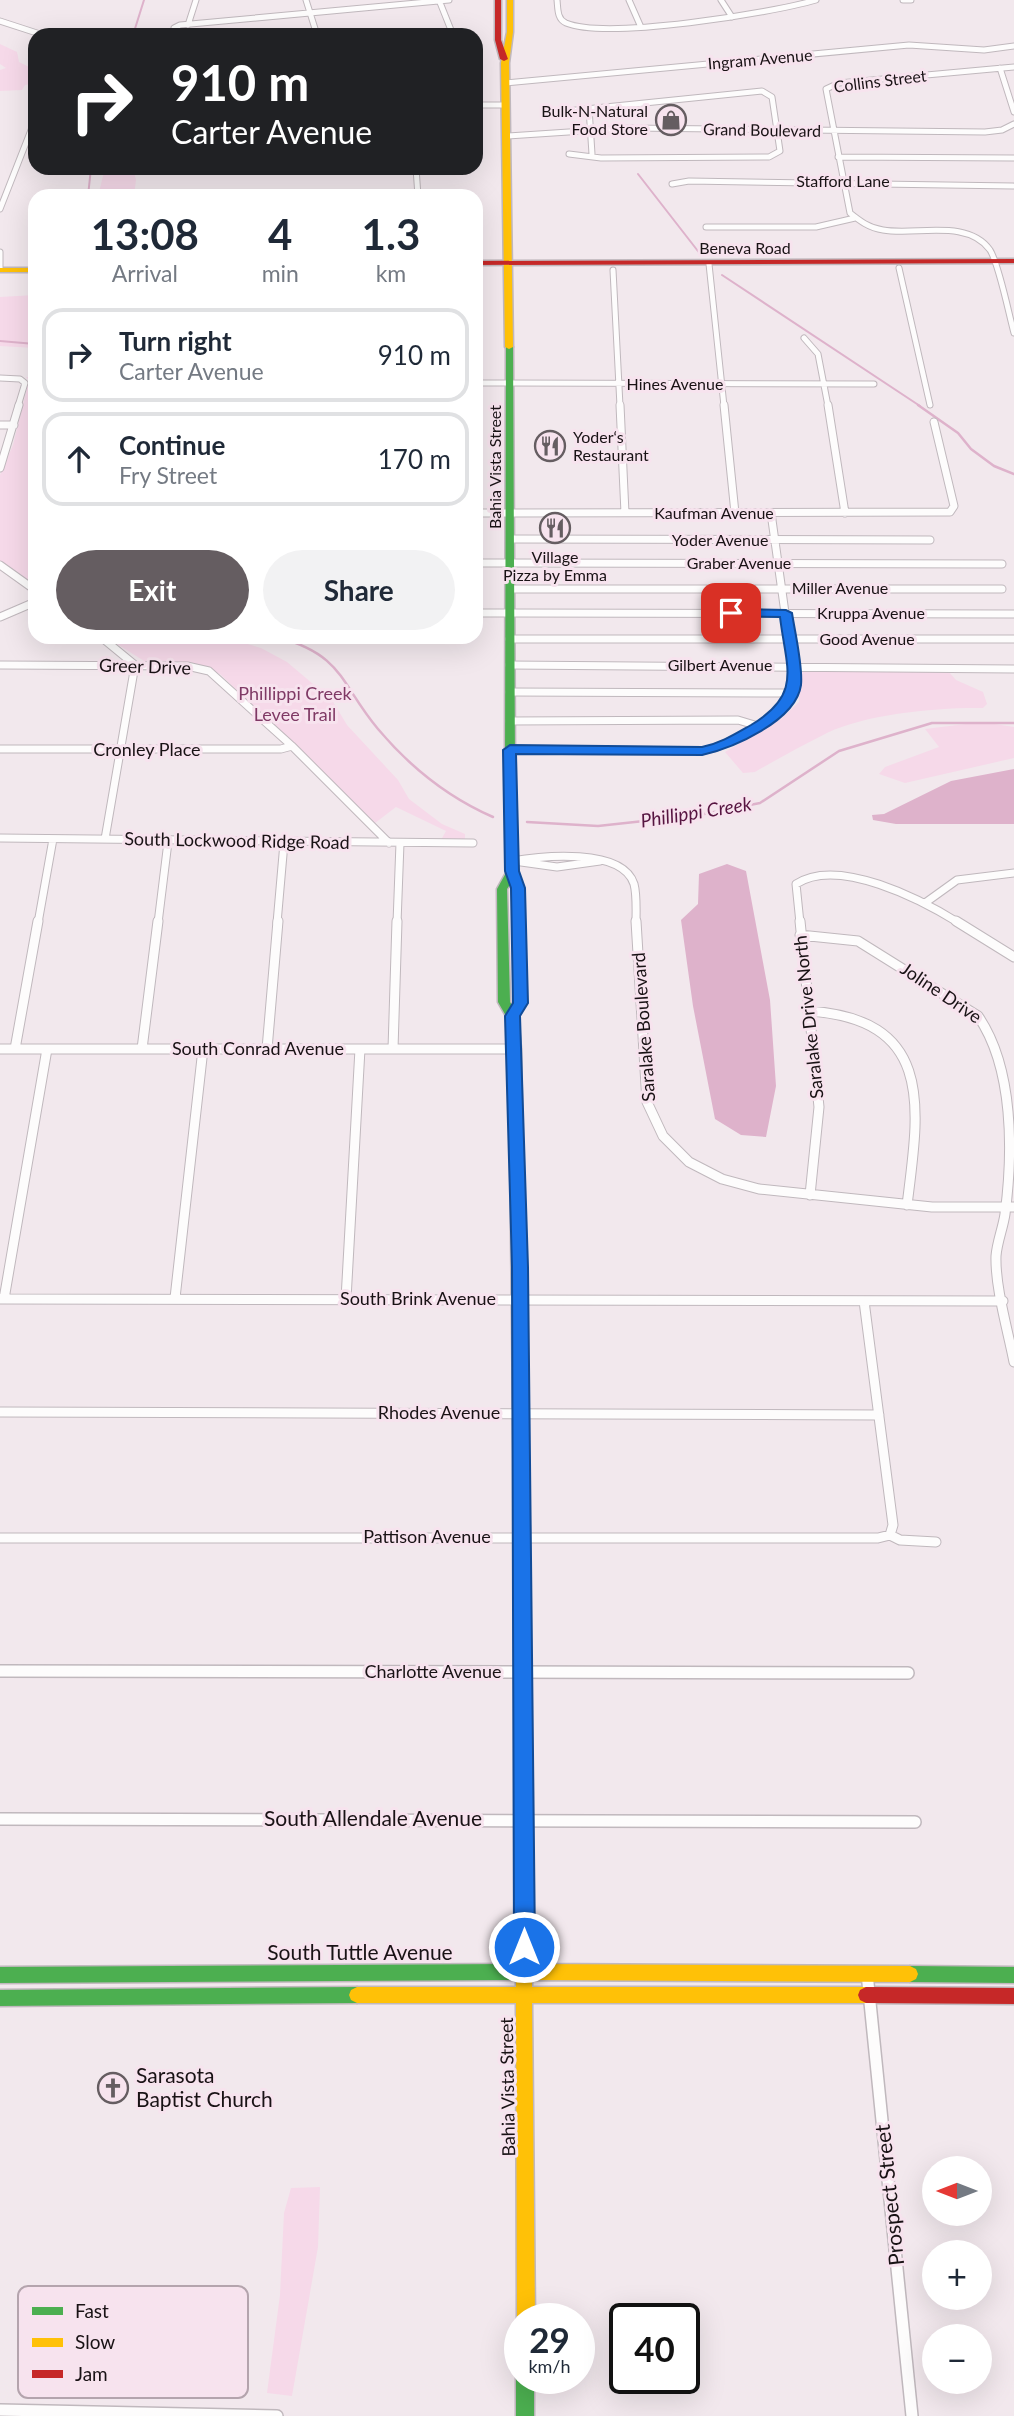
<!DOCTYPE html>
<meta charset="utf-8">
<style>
:root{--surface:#fff;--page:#f2f2f3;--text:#1f2937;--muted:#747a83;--line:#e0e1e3;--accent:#655d61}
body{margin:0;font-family:Lato,sans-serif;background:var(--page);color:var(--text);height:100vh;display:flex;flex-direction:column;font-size:26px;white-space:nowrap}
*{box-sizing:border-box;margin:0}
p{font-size:23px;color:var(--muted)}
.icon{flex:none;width:38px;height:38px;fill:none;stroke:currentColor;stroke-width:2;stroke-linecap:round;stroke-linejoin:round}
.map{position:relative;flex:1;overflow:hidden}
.sheet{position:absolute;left:28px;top:189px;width:455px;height:455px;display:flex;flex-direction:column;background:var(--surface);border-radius:21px;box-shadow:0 7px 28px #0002}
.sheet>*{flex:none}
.top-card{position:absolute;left:28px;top:28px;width:455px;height:147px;border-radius:21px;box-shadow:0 7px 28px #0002;background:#202124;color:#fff;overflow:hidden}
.needle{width:46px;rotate:270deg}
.buttons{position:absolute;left:922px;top:2156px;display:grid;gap:14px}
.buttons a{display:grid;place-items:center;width:70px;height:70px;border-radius:50%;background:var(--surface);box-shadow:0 7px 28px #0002;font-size:35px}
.speed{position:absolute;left:504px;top:2303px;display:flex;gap:14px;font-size:35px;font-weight:700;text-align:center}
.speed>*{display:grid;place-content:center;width:91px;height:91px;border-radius:50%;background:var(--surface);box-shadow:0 7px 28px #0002;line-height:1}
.speed small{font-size:18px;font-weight:400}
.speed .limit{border:4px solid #111;border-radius:10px;background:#fff;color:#111}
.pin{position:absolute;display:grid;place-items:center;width:60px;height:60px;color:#fff;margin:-30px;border-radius:14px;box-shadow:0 4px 10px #0006}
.me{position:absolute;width:77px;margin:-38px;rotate:0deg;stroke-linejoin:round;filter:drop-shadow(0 0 5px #0008)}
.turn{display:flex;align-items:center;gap:24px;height:147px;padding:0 28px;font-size:32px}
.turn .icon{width:91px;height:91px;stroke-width:2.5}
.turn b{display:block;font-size:49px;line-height:60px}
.eta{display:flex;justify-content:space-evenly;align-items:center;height:119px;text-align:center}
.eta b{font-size:42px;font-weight:700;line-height:49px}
.cta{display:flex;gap:14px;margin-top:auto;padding:14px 28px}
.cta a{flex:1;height:80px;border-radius:42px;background:var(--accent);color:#fff;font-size:28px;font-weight:700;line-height:80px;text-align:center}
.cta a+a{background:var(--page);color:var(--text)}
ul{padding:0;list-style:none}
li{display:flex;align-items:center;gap:21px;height:94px;margin:0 14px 10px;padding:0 14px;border:4px solid var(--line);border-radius:21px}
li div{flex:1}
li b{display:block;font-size:26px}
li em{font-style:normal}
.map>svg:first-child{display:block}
.green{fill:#f6d9e9}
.water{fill:#deb2cb}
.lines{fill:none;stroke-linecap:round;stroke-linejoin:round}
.stream-far1{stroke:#deb2cb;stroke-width:2}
.stream{stroke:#deb2cb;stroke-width:2.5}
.street-far3-casing{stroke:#c0b8bd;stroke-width:7}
.street-far2-casing{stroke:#c0b8bd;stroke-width:9}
.street-far1-casing{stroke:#c0b8bd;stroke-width:11}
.street-casing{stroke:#c0b8bd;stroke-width:14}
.fast-casing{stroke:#c0b8bd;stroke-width:3}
.slow-casing{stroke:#c0b8bd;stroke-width:3}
.jam-casing{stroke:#c0b8bd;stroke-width:3}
.street-far3{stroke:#fdfcfc;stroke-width:5}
.street-far2{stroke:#fdfcfc;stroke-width:7}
.street-far1{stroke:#fdfcfc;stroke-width:9}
.street{stroke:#fdfcfc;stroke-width:11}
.fast{fill:#4caf50;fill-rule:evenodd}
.slow{fill:#ffc107;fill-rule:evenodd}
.jam{fill:#c62828;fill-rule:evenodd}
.route{fill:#1a73e8;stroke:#114b97;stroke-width:2}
.labels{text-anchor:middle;stroke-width:6;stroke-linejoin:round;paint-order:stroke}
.far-street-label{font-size:16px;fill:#191215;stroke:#f7e3ee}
.far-poi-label{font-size:16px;fill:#191215;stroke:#f7e3ee;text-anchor:end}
.street-label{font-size:18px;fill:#191215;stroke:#f7e3ee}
.park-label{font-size:18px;fill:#7f3965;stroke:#f7e3ee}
.water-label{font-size:19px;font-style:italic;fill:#571441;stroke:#f7e3ee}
.near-street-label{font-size:21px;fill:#191215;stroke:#f7e3ee}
.near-poi-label{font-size:21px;fill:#191215;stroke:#f7e3ee;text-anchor:start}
.key{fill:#f7e3ee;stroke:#b4a4ad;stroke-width:2}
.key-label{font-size:19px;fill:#191215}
</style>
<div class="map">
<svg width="1014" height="2416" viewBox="0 0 1014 2416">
<rect width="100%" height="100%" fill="#f2e8ed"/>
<path class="green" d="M0 44 17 52 19 62 35 70V83L25 85 22 90 0 91V70L6 68 0 64Z
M105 168H133L136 180 134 196H98Z
M35 295V348L0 346V297Z
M26 377H35V585L0 562V475L13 445 29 380Z
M106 637H224L261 648 287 662 332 700 347 725 398 780 409 799 442 824 465 834V840H441L446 831 396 807 375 823 220 674 197 665 144 661Z
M844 671 949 672 956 680 983 692 987 704 983 708C940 707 865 714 827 733 803 745 779 758 755 772L743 773 725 752 782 718 799 702V672Z
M982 722 1014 727V758L905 783 879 774 885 767 939 747 925 729Z
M320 2187 318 2247 292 2396 267 2393 280 2295 284 2213 291 2188Z"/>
<path class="water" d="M1014 769V824H896L873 820 872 815 884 814 951 781Z
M727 864 746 871 770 1000 776 1086 766 1137 741 1135 715 1119 693 1006 681 920 698 904 699 874Z"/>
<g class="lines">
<path class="stream-far1" d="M133 35 144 0
M638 174 701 255
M88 196 91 168
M722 275 920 406
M0 341 35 344"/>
<path class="stream" d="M918 405 958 433 971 449 994 466 1014 474
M278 637C344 656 339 682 378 729 410 767 447 797 493 817
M527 822 598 826 699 815 760 803 839 751 932 723H1014"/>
<g class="street-far3-casing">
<path id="street-far3" d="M306 0 317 35
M439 0 453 35
M557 0C558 9 557 19 566 23 607 40 771 13 816 0
M629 0 640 25
M721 0 732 17
M903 0H911
M0 21 43 35
M188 25 196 0
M176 35 174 28 180 25 449 0
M1014 67 839 83 826 89 850 213C860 221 869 228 883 230 915 236 967 218 990 250 999 264 1009 315 1014 333
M1000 68 1014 112
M506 83 909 45 984 50 1014 46
M476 105H506
M589 108 592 154
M566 111 762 91 772 97 780 151 769 157 601 158 569 154
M507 136 629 128 985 132 1002 130 1014 124
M838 157 1014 158
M416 168 418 196
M672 184 689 181 1013 186
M0 209 33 125
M706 227H816L855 218
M0 252V268
M709 264 724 406
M899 268 930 405
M613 270 620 406
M804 338 818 354 828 406
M0 378 20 379 25 383 18 406
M476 383 874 384"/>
</g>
<g class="street-far2-casing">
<path id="street-far2" d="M620 405 625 513
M724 405 735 513
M828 405 845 513
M0 425H14
M0 468 19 405
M476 513 950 512 954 506 934 422
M510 539 930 540
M476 563 1002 564
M0 565 35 590
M510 589H1002
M476 613 1014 614
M0 617 35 602
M101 637 135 665 105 839
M509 639H1014
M0 665 187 666 209 671 292 746 389 843
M509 665 1014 669
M509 692 793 693
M509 721 738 720 758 726
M0 749H281L292 746
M510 749 702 751 714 748 743 736 771 718 791 696 795 684 771 513
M0 838 473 843
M512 861C541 856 622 847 634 884 637 895 636 911 636 923
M514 861 557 867 600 861
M925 903 957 880 1014 873
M38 923 53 839
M158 923 168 842
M277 923 284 843
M397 923 400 843
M800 923 796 884C838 856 922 900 959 923"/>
</g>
<g class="street-far1-casing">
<path id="street-far1" d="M636 921 647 1102 663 1136 689 1162 722 1179 759 1189 932 1207H1014
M800 921 819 1107 810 1195
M956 921 1014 957
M800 935 858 941 978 1016C1014 1068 1013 1153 1005 1214 1003 1228 997 1242 996 1256 995 1287 1008 1331 1014 1362
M808 1011C936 1019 919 1109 907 1205
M0 1049H515
M15 1049 38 921
M142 1049 158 921
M267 1049 278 921
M393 1049 397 921
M175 1298 203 1049
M0 1299 1003 1301
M4 1299 47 1049
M346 1299 360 1049
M864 1301 893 1525 890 1535
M0 1412 879 1415
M0 1538H878L890 1535 900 1540 936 1542"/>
</g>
<g class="street-casing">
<path id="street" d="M0 1671 908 1673
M0 1819 915 1822
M867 1973 912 2416
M0 2410 277 2416"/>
</g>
<g class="fast-casing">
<path id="fast" d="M506 345 513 347 515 770 517 871 523 888 524 922 519 926 514 922 511 883 507 889 510 1002 518 1016 521 1049 529 1587 527 1591 522 1593 517 1591 515 1587 509 1049 506 1016 498 1002 497 889 507 871 505 770Z
M515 1964 521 1967 523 1972 521 1977 515 1980 0 1983V1967Z
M910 1966 1014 1967V1983L910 1982 904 1979 902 1974 904 1969Z
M357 1987 363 1990 365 1995 363 2000 357 2003 0 2006V1990Z
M520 2371V2378H534V2416H516V2378Z"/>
</g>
<g class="slow-casing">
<path id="slow" d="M507 0H513V32L509 63 513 347 509 349 505 347 501 63 507 32Z
M0 268H35V272H0Z
M519 918 524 922 526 1003 516 1019 512 1020 506 1016 514 1003V922Z
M523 1868 528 1870 531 1875V1964L910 1966 916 1969 918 1974 916 1979 910 1982 532 1980V1987H866L872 1990 874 1995 872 2000 866 2003H532L535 2319H520V2325L517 2319 516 2003H357L351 2000 349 1995 351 1990 357 1987H516V1980L509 1977 507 1972 509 1967 516 1964 515 1875 518 1870Z"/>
</g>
<g class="jam-casing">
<path id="jam" d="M495 0H501V40L508 59 504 61 500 59 495 40Z
M1014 259V263L476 265V261Z
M522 1581 527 1583 529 1587 531 1875 528 1880 523 1882 518 1880 515 1875V1587L517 1583Z
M866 1987 1014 1988V2004L866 2003 860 2000 858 1995 860 1990Z"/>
</g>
<use href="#street-far3" class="street-far3"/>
<use href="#street-far2" class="street-far2"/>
<use href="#street-far1" class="street-far1"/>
<use href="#street" class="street"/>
<use href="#fast" class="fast"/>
<use href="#slow" class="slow"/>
<use href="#jam" class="jam"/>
</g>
<path class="route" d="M731 609 786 610 792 613C795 633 803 666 801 685 796 721 733 748 702 755L516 754 519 871 525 888 528 1003 520 1016 528 1267 535 1947 532 1953 524 1956 517 1953 514 1947 512 1267 505 1016 513 1003 511 888 505 871 503 750 510 745 702 747C721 743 735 734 751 725 803 694 786 668 780 617L726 616V611Z"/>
<defs>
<g id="shop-ring" transform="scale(1.575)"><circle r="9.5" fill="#f7e3ee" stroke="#655d61" stroke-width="1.5"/><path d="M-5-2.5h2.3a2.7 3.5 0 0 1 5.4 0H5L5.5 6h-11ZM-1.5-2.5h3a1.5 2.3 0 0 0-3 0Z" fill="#655d61"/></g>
<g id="restaurant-ring" transform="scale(1.575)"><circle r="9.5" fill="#f7e3ee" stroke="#655d61" stroke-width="1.5"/><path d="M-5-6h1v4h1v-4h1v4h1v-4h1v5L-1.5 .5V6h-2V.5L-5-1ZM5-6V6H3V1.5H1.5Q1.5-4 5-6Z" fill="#655d61"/></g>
<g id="church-ring" transform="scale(1.575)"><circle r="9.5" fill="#f7e3ee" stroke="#655d61" stroke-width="1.5"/><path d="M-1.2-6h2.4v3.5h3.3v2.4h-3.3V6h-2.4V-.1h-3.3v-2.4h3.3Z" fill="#655d61"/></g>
</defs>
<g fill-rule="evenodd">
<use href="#shop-ring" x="671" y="120"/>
<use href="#restaurant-ring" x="550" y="446"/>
<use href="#restaurant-ring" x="555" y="528"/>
<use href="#church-ring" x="113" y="2088"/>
</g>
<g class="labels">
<g class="far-street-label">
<text transform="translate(760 59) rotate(-5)" y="6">Ingram Avenue</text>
<text transform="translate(880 81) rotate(-7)" y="6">Collins Street</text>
<text transform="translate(762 130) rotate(1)" y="6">Grand Boulevard</text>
<text x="843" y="187">Stafford Lane</text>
<text x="745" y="254">Beneva Road</text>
<text x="675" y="390">Hines Avenue</text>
<text transform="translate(495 467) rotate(-90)" y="6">Bahia Vista Street</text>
<text x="714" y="519">Kaufman Avenue</text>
<text x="720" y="546">Yoder Avenue</text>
<text x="739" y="569">Graber Avenue</text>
<text x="840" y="594">Miller Avenue</text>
<text x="871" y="619">Kruppa Avenue</text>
<text x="867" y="645">Good Avenue</text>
<text x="720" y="671">Gilbert Avenue</text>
</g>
<g class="far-poi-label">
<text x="648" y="117">Bulk-N-Natural<tspan x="648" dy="18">Food Store</tspan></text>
<text x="573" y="443" text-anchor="start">Yoder‘s<tspan x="573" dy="18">Restaurant</tspan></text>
<text x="555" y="563" text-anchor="middle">Village<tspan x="555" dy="18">Pizza by Emma</tspan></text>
</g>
<g class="street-label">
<text transform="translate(145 667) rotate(2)" y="6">Greer Drive</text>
<text x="147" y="756">Cronley Place</text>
<text transform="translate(237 841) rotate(1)" y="6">South Lockwood Ridge Road</text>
<text transform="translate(941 993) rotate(34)" y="6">Joline Drive</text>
<text transform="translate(809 1017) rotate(-96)" y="6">Saralake Drive North</text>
<text transform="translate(644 1027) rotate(-94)" y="6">Saralake Boulevard</text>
<text x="258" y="1055">South Conrad Avenue</text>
<text x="418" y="1305">South Brink Avenue</text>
<text x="439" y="1419">Rhodes Avenue</text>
<text x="427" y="1543">Pattison Avenue</text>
<text x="433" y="1678">Charlotte Avenue</text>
<text transform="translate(508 2087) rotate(-91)" y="6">Bahia Vista Street</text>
</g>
<g class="park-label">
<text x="295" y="700">Phillippi Creek<tspan x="295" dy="21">Levee Trail</tspan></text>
</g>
<g class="water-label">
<text transform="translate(696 812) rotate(-9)" y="7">Phillippi Creek</text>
</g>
<g class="near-street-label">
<text x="373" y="1826">South Allendale Avenue</text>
<text x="360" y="1960">South Tuttle Avenue</text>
<text transform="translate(890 2195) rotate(-96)" y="7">Prospect Street</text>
</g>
<g class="near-poi-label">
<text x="136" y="2083">Sarasota<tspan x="136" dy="24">Baptist Church</tspan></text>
</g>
</g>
<rect x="18" y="2286" width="230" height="112" rx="10" class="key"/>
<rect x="32" y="2307" width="31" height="8" fill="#4caf50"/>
<rect x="32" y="2338" width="31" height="9" fill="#ffc107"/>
<rect x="32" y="2370" width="31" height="8" fill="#c62828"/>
<g class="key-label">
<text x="75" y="2318">Fast</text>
<text x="75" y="2349">Slow</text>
<text x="75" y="2381">Jam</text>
</g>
</svg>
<div class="buttons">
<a><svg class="needle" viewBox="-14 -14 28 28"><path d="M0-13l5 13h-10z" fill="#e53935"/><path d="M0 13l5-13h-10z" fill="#747a83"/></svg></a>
<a>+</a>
<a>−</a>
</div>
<div class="speed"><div>29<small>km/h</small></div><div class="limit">40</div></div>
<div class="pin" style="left:731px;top:613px;background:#d93025"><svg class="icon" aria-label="arrive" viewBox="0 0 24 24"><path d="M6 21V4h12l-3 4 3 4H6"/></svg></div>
<svg class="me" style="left:524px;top:1947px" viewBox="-20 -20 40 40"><circle r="17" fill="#1a73e8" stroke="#fff" stroke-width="3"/><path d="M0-11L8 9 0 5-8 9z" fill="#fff"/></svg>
<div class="top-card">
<div class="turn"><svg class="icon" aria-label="right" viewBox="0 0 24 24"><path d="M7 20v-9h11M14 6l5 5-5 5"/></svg><div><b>910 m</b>Carter Avenue</div></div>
</div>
<section class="sheet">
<div class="eta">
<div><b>13:08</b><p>Arrival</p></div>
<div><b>4</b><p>min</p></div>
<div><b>1.3</b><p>km</p></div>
</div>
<ul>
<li><svg class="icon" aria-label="right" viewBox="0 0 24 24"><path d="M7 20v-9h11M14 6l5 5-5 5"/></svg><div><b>Turn right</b><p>Carter Avenue</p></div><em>910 m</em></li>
<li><svg class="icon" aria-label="ahead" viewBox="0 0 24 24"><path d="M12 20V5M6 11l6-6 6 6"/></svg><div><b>Continue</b><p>Fry Street</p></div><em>170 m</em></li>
</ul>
<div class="cta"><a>Exit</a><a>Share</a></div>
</section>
</div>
